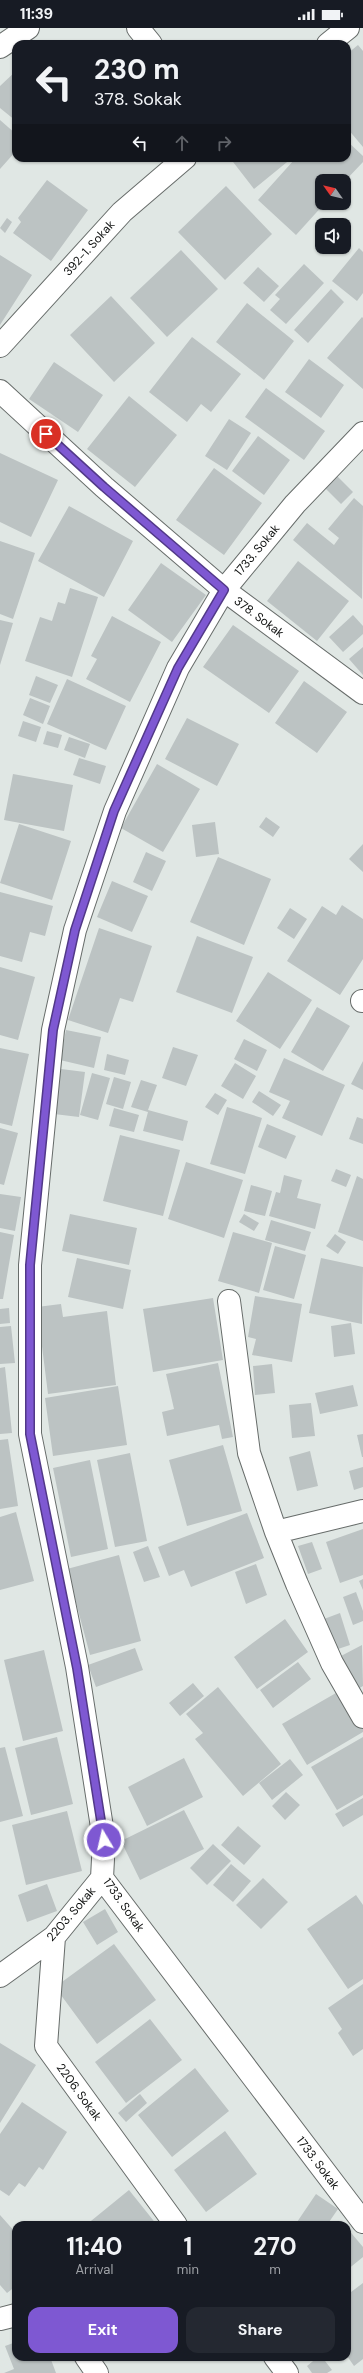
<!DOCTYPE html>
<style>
:root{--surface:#171b24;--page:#242831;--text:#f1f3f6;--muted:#9ea1a6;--accent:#7e58d2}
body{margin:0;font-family:"DM Sans",sans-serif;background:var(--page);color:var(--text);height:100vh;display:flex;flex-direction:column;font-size:15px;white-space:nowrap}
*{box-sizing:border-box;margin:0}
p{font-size:13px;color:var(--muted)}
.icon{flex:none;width:22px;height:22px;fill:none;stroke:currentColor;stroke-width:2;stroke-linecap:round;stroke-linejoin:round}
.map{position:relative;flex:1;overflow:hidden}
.sheet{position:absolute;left:12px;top:2193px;width:339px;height:140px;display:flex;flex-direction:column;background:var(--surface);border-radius:12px;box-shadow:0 1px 3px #0004}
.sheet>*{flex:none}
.top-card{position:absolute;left:12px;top:12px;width:339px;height:122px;border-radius:12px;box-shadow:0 1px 3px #0004;background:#171b24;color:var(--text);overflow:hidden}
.needle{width:26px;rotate:304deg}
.controls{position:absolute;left:315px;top:146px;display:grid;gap:8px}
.controls a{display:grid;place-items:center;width:36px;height:36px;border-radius:8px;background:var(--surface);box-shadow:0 1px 3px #0004;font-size:20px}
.pin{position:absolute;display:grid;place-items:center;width:34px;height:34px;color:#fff;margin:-17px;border:2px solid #fff;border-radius:50%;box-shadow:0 1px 4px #0007}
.me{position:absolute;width:44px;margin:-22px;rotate:351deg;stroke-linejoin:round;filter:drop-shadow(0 0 3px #0008)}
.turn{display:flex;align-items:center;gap:14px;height:84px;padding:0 16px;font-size:18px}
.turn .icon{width:52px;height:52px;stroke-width:2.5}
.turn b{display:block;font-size:28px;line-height:34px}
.lanes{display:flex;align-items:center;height:38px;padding:0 16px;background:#0003;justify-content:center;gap:20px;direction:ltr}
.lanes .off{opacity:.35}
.eta{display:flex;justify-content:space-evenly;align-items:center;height:68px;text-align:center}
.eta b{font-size:24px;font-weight:700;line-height:28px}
.primary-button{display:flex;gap:8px;margin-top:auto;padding:8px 16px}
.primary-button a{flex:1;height:46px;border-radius:12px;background:var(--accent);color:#fff;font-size:16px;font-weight:700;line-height:46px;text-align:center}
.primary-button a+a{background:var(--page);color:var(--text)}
.status{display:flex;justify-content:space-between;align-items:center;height:28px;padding:0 20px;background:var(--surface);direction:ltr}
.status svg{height:11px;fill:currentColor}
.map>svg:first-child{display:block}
.building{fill:#bcc3c3}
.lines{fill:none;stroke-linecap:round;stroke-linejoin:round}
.minor-casing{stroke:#676c6a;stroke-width:24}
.minor{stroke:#fff;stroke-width:22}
.route-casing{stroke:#523988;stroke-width:10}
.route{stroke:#7e58d2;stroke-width:7}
.labels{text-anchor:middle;stroke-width:3.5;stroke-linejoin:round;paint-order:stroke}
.street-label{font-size:12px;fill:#0e100f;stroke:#fff}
</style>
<div class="status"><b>11:39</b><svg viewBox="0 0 49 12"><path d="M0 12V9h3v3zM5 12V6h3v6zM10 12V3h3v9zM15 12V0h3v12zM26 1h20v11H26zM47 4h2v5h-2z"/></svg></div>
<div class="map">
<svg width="363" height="2345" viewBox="0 0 363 2345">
<rect width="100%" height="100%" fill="#e0e7e4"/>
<path class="building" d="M358 17 363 23V119L347 100V26Z
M16 43V93L0 80V58Z
M0 92 16 106V123L0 141Z
M347 113 363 128V134L344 154 322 153V175H325L296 207 258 172 294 132 292 130 254 161 230 130H347Z
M47 152 88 182 51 233 13 205 21 194 18 190Z
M226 158 272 206 225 252 178 204Z
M7 190 12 194 5 205 0 200Z
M359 220 363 224V265L357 273 332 253Z
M181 222 218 261 167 309 130 270Z
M0 227 32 247 0 297Z
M304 236 324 255 286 296 270 282 280 271 275 267Z
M258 239 279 258 264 274 243 255Z
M331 261 344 274 308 315 294 302Z
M111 268 155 315 114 354 70 307Z
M247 275 294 313 264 352 216 314Z
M362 289 363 290V361L327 330Z
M192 309 241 346 211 384 201 376 187 394 149 364Z
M309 331 344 357 321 390 285 364Z
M54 334 103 367 78 404 29 371Z
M266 360 325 403 304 432 245 389Z
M129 368 177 407 135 459 87 421Z
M229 391 251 405 227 442 205 428Z
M258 408 290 432 264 467 232 443Z
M0 425 58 452 31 509 0 494Z
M214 440 262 475 224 527 176 492Z
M336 447 353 464 341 476 324 459Z
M354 470 363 478 362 571 293 512 307 495 334 517 339 510 328 501Z
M69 478 133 513 104 569 38 533Z
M0 513 35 525 13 591 0 586Z
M298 533 349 573 317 613 267 573Z
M161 535 206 567 172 614 128 582Z
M70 560 98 569 72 649 25 633 40 589 52 593 58 574 65 576Z
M353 587 363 598V606L343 624 329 609Z
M112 588 161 614 130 674 86 651 97 631 91 628Z
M0 592 13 595 0 637Z
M233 597 299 643 269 685 203 639Z
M363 619V647L349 631Z
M36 648 58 657 50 675 29 667Z
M67 651 126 678 106 722 47 696Z
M304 653 347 684 317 725 275 695Z
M30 670 50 678 43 696 23 687Z
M187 690 239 716 217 758 165 731Z
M23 693 41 699 36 714 18 708Z
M47 703 62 707 58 720 43 716Z
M69 709 90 716 85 730 64 722Z
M79 730 106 738 100 756 73 747Z
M157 736 200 761 163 824 121 800Z
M13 746 73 757 64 803 4 792Z
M266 789 280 799 273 809 259 799Z
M215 794 219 826 196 829 192 797Z
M19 796 71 813 52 872 0 855Z
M363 816V844L349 831Z
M146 824 166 833 152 863 133 854Z
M218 829 271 851 244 917 190 894Z
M112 853 148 868 132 904 97 889Z
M0 864 53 878 45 908 30 904 22 934 0 928Z
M342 877 363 891V931L340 967 287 933 322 878 336 887Z
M290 880 307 891 294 911 277 900Z
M99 900 152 918 133 974 120 970 108 1005 68 992Z
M197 908 253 929 232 985 176 964Z
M0 939 35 949 18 1012 0 1007Z
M268 944 312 972 280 1021 236 993Z
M317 979 350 998 323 1043 291 1024Z
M66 1002 101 1009 94 1040 60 1032Z
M244 1011 267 1022 257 1043 234 1031Z
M173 1019 198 1027 186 1058 162 1050Z
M0 1020 29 1026 12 1098 0 1095Z
M107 1026 129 1032 125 1047 104 1042Z
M284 1030 345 1057 322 1108 282 1090 290 1073 269 1064Z
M363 1033V1062L351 1056Z
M235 1035 256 1048 243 1071 221 1058Z
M61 1041 85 1044 79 1089 54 1086Z
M92 1045 110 1050 98 1092 80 1087Z
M114 1049 131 1054 123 1081 106 1076Z
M141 1052 157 1057 148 1082 188 1093 183 1113 143 1103 148 1084 131 1079Z
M259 1063 281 1077 273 1088 252 1074Z
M215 1065 227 1072 218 1087 205 1079Z
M227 1079 262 1090 245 1146 210 1136Z
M114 1080 139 1087 134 1104 109 1098Z
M357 1089 363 1091V1116L349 1111Z
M267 1096 296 1108 286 1131 258 1119Z
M0 1100 18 1105 4 1157 0 1156Z
M120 1107 180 1122 163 1188 103 1173Z
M186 1134 243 1152 224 1210 168 1191Z
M336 1141 351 1147 346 1159 331 1153Z
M284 1147 302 1152 297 1170 321 1176 315 1201 269 1188 276 1164 280 1165Z
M357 1148 363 1151V1213L338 1204Z
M251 1157 272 1163 265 1188 244 1183Z
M0 1166 21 1169 15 1203 0 1200Z
M70 1186 137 1200 129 1237 62 1223Z
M244 1186 259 1195 254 1203 239 1194Z
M271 1192 311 1204 305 1223 265 1212Z
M0 1204 14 1207 3 1271H0Z
M233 1204 272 1215 259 1265 218 1253Z
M335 1206 346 1214 338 1226 326 1218Z
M275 1218 306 1227 294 1271 263 1262Z
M77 1230 131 1242 123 1281 68 1269Z
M321 1230 363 1239 362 1296 309 1285Z
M255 1268 302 1276 292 1334 252 1327 256 1311 248 1309Z
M213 1270 223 1332 153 1344 143 1281Z
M61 1276 63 1289 107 1283 116 1357 48 1366 37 1279Z
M9 1280 10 1295 0 1296V1281Z
M351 1295 355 1326 334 1329 331 1298Z
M11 1298 15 1335 0 1336V1299Z
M218 1335 233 1409 222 1411 219 1397 167 1408 162 1384 174 1381 166 1346Z
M272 1336 275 1365 255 1367 253 1338Z
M5 1339 12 1405 0 1406V1340Z
M353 1357 358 1378 320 1386 315 1365Z
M118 1358 127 1417 53 1428 45 1370Z
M311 1375 315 1408 292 1410 289 1377Z
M363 1406V1429H362L357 1407Z
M8 1411 18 1478 0 1481V1412Z
M223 1417 242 1483 187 1498 169 1432Z
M310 1423 318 1458 297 1463 289 1429Z
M130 1425 147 1513 115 1519 97 1432Z
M90 1432 108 1521 71 1529 53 1440Z
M363 1439V1459L354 1462 349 1443Z
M16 1484 34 1553 0 1562V1489Z
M247 1485 264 1530 191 1559 184 1542 169 1548 158 1519Z
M363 1501V1547L340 1555 326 1514Z
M312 1514 322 1541 308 1546 298 1518Z
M148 1518 160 1549 144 1554 133 1524Z
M119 1527 141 1613 90 1627 67 1541Z
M256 1536 267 1567 246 1576 235 1544Z
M363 1551V1562L359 1553Z
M356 1564 363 1583V1593L353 1597 343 1569Z
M340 1585 350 1617 335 1622 324 1591Z
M285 1591 308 1624 257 1661 234 1629Z
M362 1617 363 1658 358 1661 341 1628Z
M135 1620 143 1642 96 1659 88 1637Z
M44 1622 63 1703 23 1713 4 1632Z
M298 1634 311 1651 273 1680 260 1662Z
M193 1655 204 1668 180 1688 169 1675Z
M218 1659 281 1736 243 1768 195 1711 203 1705 186 1686Z
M336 1665 350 1688 363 1700V1704L307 1737 282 1696Z
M57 1709 73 1776 31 1787 15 1720Z
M363 1709V1767L337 1782 311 1739Z
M5 1719 23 1788 0 1794V1720Z
M184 1730 203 1769 147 1798 128 1759Z
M290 1731 303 1747 272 1772 259 1755Z
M286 1764 300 1777 285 1792 272 1778Z
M363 1770V1787L343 1799 335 1786Z
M184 1782 204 1821 140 1852 121 1813Z
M67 1783 82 1843 26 1857 12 1797Z
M238 1798 261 1818 244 1837 221 1817Z
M213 1816 231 1833 207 1857 190 1840Z
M231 1836 251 1853 233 1874 213 1857Z
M263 1850 288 1874 261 1901 236 1877Z
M47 1856 57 1883 27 1894 18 1867Z
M356 1867 363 1877V1951L348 1961 307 1901Z
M105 1881 118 1904 97 1917 83 1894Z
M114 1916 156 1972 97 2016 55 1959Z
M363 1956V2021L353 2028 338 2005 342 2001 328 1980Z
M150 1991 182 2032 126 2075 95 2034Z
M0 2015 36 2037 0 2095Z
M195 2040 229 2083 172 2129 138 2087Z
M140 2066 147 2075 126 2094 118 2085Z
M22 2074 67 2104 43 2142 39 2139 25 2159 19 2155 9 2168 0 2162V2106Z
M225 2103 257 2146 206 2184 174 2142Z
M129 2162 157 2197H86Z
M316 2166 338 2181 327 2197H295Z
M0 2187 16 2205V2258L7 2265 0 2257Z
M347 2200 363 2219V2229L347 2242Z
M363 2255V2331L354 2338 347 2328V2267Z
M16 2314V2329H50L56 2345H4L14 2341 5 2318Z
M318 2329H322L332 2342 327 2345H312L307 2338Z"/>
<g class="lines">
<g class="minor-casing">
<path id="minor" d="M138 0 151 16
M328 16 348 0
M0 19 28 0
M0 318 122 184 185 130
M0 363 104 459 224 562 363 665
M363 405 295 476 224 562 178 640 115 783 75 902 53 1002 30 1237V1406L77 1639 104 1812 102 1850 363 2194
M362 973H363
M229 1273 249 1425 276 1504 297 1556 332 1635 363 1689
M276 1504 363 1483
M54 1909 46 2018 176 2197
M0 1948 54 1909 102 1850
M0 2291 16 2287
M86 2329 97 2345
M275 2329 287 2345"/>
</g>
<use href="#minor" class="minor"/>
</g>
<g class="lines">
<g class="route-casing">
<path id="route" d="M46 406 104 459 224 562 178 640 114 783 75 902 53 1002 30 1237V1406L77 1640 104 1812"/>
</g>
<use href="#route" class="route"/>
</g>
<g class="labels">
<g class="street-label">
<text transform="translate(89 220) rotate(-48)" y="4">392-1. Sokak</text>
<text transform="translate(257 522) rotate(-50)" y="4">1733. Sokak</text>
<text transform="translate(259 589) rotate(37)" y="4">378. Sokak</text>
<text transform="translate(124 1877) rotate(55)" y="4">1733. Sokak</text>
<text transform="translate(71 1886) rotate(-49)" y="4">2203. Sokak</text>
<text transform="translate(79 2064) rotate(54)" y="4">2206. Sokak</text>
<text transform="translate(318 2135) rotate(53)" y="4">1733. Sokak</text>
</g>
</g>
</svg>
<div class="controls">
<a><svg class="needle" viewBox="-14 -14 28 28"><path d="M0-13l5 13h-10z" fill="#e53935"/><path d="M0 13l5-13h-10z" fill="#9ea1a6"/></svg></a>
<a><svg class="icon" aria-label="sound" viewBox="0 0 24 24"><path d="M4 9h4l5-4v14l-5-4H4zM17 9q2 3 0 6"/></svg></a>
</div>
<div class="pin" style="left:46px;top:406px;background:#d93025"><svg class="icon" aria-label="arrive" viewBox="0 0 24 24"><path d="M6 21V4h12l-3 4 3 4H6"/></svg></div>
<svg class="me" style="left:104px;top:1812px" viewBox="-20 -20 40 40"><circle r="17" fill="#7e58d2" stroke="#fff" stroke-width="3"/><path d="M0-11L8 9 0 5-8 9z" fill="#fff"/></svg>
<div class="top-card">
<div class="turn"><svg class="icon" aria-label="left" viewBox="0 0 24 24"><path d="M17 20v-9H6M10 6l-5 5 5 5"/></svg><div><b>230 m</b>378. Sokak</div></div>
<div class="lanes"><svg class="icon" aria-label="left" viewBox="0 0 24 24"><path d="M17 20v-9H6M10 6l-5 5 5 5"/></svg><svg class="icon off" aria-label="ahead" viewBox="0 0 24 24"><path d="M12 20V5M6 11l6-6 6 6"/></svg><svg class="icon off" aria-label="right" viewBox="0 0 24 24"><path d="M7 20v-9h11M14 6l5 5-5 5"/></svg></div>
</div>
<section class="sheet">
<div class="eta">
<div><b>11:40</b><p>Arrival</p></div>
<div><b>1</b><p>min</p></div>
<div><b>270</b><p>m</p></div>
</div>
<div class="primary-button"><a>Exit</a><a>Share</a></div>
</section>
</div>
